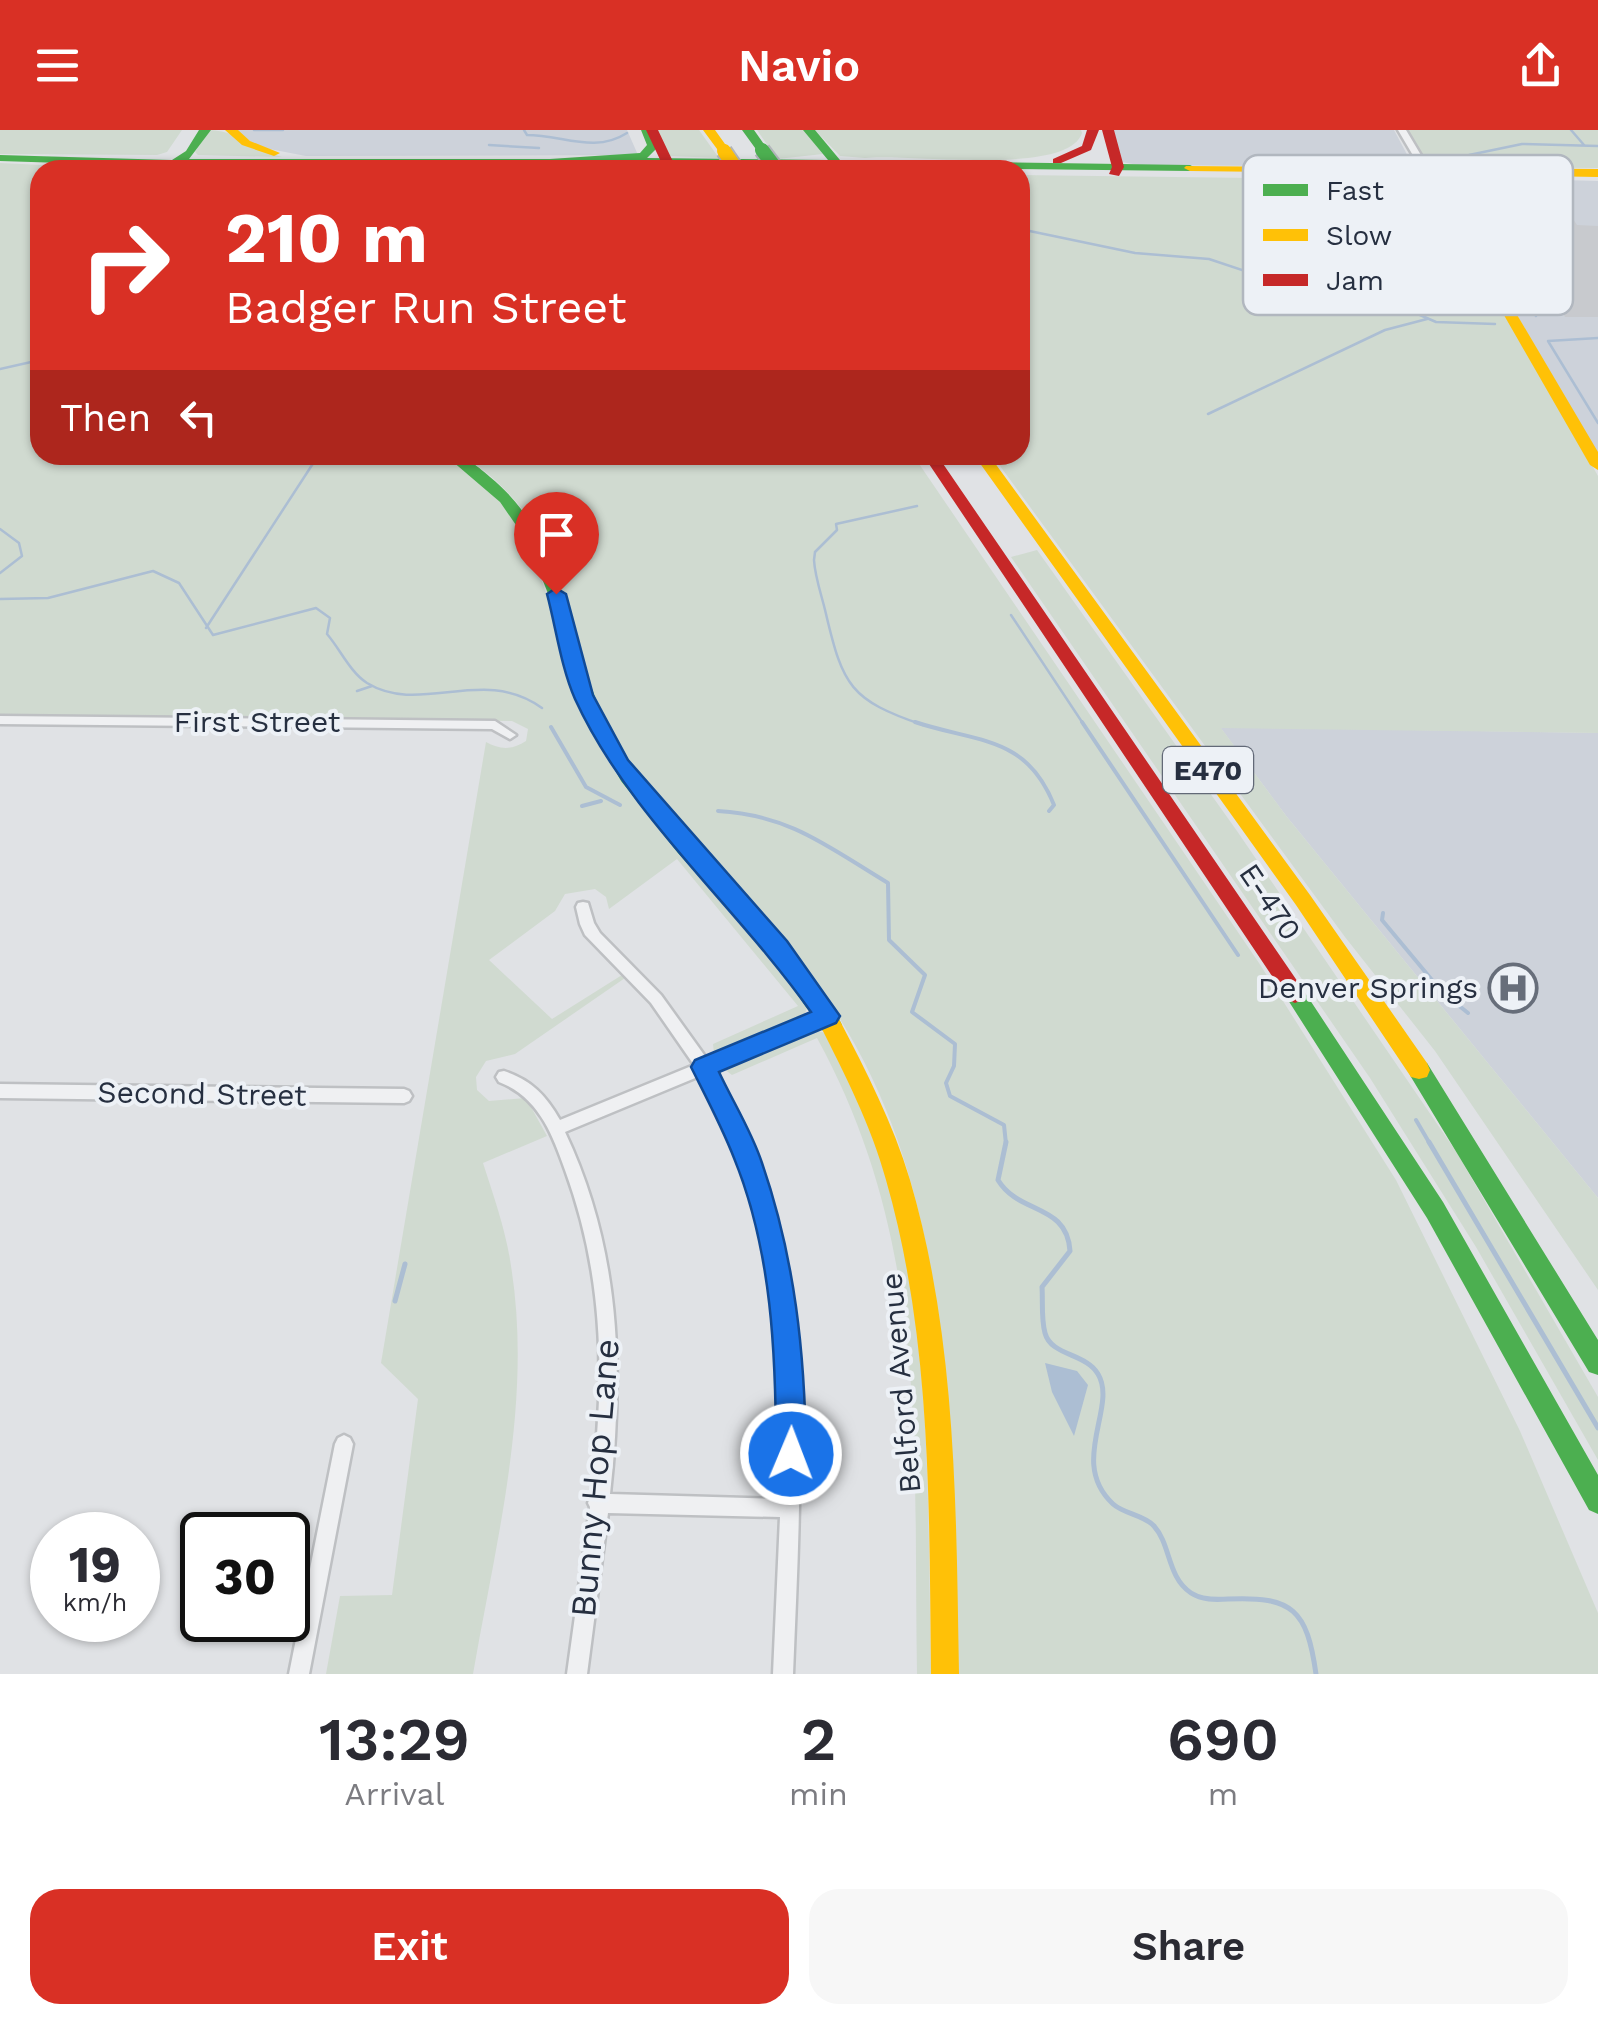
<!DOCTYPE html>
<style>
:root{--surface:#fff;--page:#f7f7f7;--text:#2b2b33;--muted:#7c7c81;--accent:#d93025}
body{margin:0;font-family:"Work Sans",sans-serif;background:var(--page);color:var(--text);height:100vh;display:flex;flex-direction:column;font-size:38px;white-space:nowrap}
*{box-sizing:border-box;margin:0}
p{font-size:32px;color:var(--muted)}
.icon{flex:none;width:55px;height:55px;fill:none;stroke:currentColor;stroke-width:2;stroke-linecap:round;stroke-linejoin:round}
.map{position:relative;height:1544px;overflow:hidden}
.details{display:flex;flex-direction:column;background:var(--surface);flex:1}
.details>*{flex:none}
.guide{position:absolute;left:30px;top:30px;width:1000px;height:305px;border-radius:30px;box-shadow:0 2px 8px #0004;background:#d93025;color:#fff;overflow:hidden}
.speed{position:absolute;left:30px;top:1382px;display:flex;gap:20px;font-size:50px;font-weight:700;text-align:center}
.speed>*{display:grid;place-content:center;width:130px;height:130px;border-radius:50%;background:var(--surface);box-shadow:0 2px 8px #0004;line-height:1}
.speed small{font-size:25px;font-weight:400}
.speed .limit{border:5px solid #111;border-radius:15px;background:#fff;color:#111}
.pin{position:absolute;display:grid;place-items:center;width:85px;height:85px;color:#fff;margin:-102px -42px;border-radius:50% 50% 50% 0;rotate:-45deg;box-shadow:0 0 10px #0007}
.pin .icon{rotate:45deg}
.me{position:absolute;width:110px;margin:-55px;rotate:1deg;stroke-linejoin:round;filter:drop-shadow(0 0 8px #0008)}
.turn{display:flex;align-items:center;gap:35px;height:210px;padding:0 30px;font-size:45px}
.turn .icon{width:130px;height:130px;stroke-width:2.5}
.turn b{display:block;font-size:70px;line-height:85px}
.then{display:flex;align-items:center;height:95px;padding:0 30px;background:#0003;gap:20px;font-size:38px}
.eta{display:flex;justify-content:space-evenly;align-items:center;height:170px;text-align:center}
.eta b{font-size:60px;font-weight:600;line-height:70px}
.primary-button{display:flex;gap:20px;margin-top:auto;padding:20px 30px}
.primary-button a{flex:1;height:115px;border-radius:30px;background:var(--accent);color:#fff;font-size:40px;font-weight:600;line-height:115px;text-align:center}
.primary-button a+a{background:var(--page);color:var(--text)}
header{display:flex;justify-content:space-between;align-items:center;height:130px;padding:0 30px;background:var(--accent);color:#fff;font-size:45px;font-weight:600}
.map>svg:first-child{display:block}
.built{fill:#cdd2da}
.green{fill:#d0dad0}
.water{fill:#acbed3}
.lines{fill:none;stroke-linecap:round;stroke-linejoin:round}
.stream-far2{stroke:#acbed3;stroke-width:2.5}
.stream-far1{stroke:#acbed3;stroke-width:4}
.stream{stroke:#acbed3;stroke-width:5}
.building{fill:#c8cace}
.street-casing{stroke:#bec0c3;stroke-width:5}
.street{fill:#eff0f2;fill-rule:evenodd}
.fast{fill:#4caf50;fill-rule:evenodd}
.slow{fill:#ffc107;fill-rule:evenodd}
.jam{fill:#c62828;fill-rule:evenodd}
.fast-bridge-casing{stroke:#b2b5ba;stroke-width:18;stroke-linecap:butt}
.slow-bridge-casing{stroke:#b2b5ba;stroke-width:18;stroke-linecap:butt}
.fast-bridge{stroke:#4caf50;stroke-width:14}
.slow-bridge{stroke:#ffc107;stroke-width:14}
.route{fill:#1a73e8;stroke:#114b97;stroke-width:2.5}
.labels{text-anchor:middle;stroke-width:8;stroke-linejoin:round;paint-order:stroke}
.shield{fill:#edf1f6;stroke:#626977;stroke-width:2.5}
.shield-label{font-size:28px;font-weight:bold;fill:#262f40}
.street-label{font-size:30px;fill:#262f40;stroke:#edf1f6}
.poi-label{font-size:30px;fill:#262f40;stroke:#edf1f6;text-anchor:end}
.near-street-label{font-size:35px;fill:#262f40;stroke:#edf1f6}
.key{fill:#edf1f6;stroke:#b1b7bf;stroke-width:2.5}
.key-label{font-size:28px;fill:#262f40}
</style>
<header><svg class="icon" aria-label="menu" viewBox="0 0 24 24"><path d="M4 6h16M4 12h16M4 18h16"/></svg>Navio<svg class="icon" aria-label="share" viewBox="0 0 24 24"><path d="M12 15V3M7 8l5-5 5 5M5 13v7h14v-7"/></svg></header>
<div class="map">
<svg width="1598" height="1544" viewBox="0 0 1598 1544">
<rect width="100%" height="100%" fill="#e0e2e5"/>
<path class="built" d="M234 0H627L638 25 306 26 259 17Z
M1112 0H1394L1411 32 1406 37 1139 35 1121 32Z
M1446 47 1598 51V325L1440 52Z
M1220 597 1598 603V1068L1287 687Z"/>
<path class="green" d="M0 0H182L167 22 157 25 0 24Z
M209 0C236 0 255 20 282 27L198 25 195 22Z
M657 0H699L719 28 669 26Z
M757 0H804L823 24 777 29Z
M815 0H1081L1082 3C1068 47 906 23 865 28L840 26Z
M1407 0H1598V38L1437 37 1428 33Z
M0 33 147 40H40V325H441C566 395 537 507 599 616 654 712 748 781 808 875L804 886 714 923 713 914 798 876 677 729 609 779 606 767 595 759 565 764 555 781 489 830 552 889 622 845 625 848 515 924 486 931 476 947 477 960 489 971 526 968 547 1006 483 1033C494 1067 506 1101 511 1136 533 1272 496 1411 473 1544H326L340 1466 392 1465 418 1269 381 1233 486 612C499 619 511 621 526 611L528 599 512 591 0 586Z
M1020 45 1421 50 1436 59 1598 346V603L1221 598 1287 687 1598 1068V1160L1435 921 1345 807 992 325H1020Z
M462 325H913L1259 833 1396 1050 1520 1301 1598 1483V1544H956C948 1312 962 1058 820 859 759 774 673 706 618 616 550 505 586 406 462 325Z
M1037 420 1237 701 1457 1023 1598 1267V1330L1476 1117 1370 948 1011 427Z
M812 900 826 903C938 1106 926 1320 931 1544H917C913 1318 930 1114 817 908L732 945 724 939Z"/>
<path class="water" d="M1045 1233 1077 1241 1088 1255 1074 1306 1052 1262Z"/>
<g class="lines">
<path class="stream-far2" d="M254 0H283
M524 0 527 5C563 5 594 24 627 3
M1571 0 1584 15
M489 15 539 18
M1469 25 1522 14 1598 16
M1468 71 1465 74 1476 92
M1020 99 1135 123 1209 129 1284 154 1381 168 1436 192 1495 194
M1518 156 1536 186
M1598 208 1548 211 1598 293
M0 239 40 230
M1208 284 1385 200 1427 189
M917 376 836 394 837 400 815 422 814 430C815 448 822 466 826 484 843 556 850 570 923 595
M0 399 19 413 22 426 0 443
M0 469 48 468 153 441 179 453 213 505 316 478 330 488 327 504C340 519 350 542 367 553 421 586 483 535 542 578
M1011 485 1084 595
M206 498 314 332
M357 561 372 556"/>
<path class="stream-far1" d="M915 592C978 613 1026 605 1054 675L1049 681
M1082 592 1238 825
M551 597 586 657 620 675
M582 676 601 671
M718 681C790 685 828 717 888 753L889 810 925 845 912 882 955 914 954 936 946 953 950 966 1004 995 1006 1014
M1383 783 1382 790 1442 862 1468 883
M1416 990 1430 1014"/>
<path class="stream" d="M1006 1012 998 1050C1019 1085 1067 1073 1070 1121L1042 1157C1043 1171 1041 1189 1045 1203 1051 1226 1086 1223 1098 1244 1118 1277 1068 1332 1113 1374 1124 1384 1144 1385 1154 1396 1171 1415 1167 1447 1191 1463 1202 1470 1215 1470 1228 1469 1293 1466 1307 1480 1316 1544
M1429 1012 1598 1298
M395 1171 405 1134"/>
</g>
<path class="building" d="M1500 64 1520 71 1516 64 1557 65 1577 95 1598 96V187H1565L1546 156 1525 155 1512 134 1528 133 1517 115H1497L1485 94H1508L1492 68Z"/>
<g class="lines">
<g class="street-casing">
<path id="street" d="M1398 0H1406L1431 42 1430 44H1424Z
M0 586 495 591 516 605 510 609 492 599 0 594Z
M583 772 588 773 594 793 600 803 661 865 707 929 827 880 832 882 834 886 832 890 713 940C819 1125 801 1339 793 1544H773L780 1387 608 1383 587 1544H567L590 1377 588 1373C597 1354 595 1326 597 1305 604 1213 597 1127 565 1040 552 1003 538 967 499 952L496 947 499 942 504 941C531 950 546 965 560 990L694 935 651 873 585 805 580 794 576 777 578 773ZM700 946C773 1075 786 1223 781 1369L610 1364C624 1239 620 1118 565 1002Z
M0 954 404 959 409 961 412 966 409 971 404 973 0 968Z
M344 1305 350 1308 353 1314 309 1544H289L335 1314 338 1308Z"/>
</g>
<use href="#street" class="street"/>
<path class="fast" d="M199 0H211L189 29H550L640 23 647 15 641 0H653L659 16 647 28 828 30 803 0H815L840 30 1190 35 1196 38 1190 41 846 37 848 40H836L834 37 598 32 569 35 188 37 0 31V25L172 30 186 21Z
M742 0H754L768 20 766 22H758Z
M445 325C465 325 475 334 490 347 565 408 565 502 602 583 636 660 699 719 755 781 785 815 813 851 839 889L842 895 839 901 831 904 823 901 770 826 678 723 621 651 582 580 549 466 527 411 500 372Z
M1295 855 1302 858 1443 1072 1598 1345V1384L1589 1380 1427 1088 1288 870 1284 864 1288 858Z
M1419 931 1427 933 1598 1210V1245L1589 1242 1411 947 1408 940 1411 933Z"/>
<path class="slow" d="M225 0H238L250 11 280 23 274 26 242 15Z
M703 0H715L730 21 728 23H720Z
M1186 36 1598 39V47L1434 44 1598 322V340L1590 335 1423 44 1190 41 1184 38Z
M974 325H989L1310 765 1427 933 1430 940 1427 947 1419 949 1411 947 1296 775Z
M831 886 839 889C866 941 893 993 910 1050 957 1210 956 1379 959 1544H931C929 1379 932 1210 886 1050 871 995 845 945 820 895L823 889Z"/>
<path class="jam" d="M646 0H658L677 40H665Z
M1087 0H1099L1091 20 1061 33H1053V29L1082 16Z
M1102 0H1114L1124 37 1119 46 1109 44 1112 37Z
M923 325H937L1302 858 1306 864 1302 870 1295 873 1288 870Z"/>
<g class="fast-bridge-casing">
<path id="fast-bridge" d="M762 20 777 40"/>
</g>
<g class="slow-bridge-casing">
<path id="slow-bridge" d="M724 21 737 40"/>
</g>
<use href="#fast-bridge" class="fast-bridge"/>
<use href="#slow-bridge" class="slow-bridge"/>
</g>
<path class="route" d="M556 458 566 464 593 565 628 630 787 811 840 886 836 893 719 942C733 972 752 1002 762 1033 795 1129 805 1223 806 1324L802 1334 791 1339 781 1334 776 1324C776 1225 772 1121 734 1028 722 997 706 967 691 937L695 930 811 882C737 777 628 685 575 569 561 537 556 498 547 464Z"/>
<defs>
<g id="hospital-ring" transform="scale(2.5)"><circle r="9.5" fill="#edf1f6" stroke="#676e7a" stroke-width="1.5"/><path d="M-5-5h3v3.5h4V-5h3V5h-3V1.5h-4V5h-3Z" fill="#676e7a"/></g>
</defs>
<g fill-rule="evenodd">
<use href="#hospital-ring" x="1513" y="858"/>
</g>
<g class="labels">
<rect class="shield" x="1163" y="617" width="90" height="46" rx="8"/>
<g class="shield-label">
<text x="1208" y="650">E470</text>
</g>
<g class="street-label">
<text x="257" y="602">First Street</text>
<text transform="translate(1270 772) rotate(56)" y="10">E-470</text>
<text transform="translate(202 964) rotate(1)" y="10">Second Street</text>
<text transform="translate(901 1253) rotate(-95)" y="10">Belford Avenue</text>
</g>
<g class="poi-label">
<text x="1478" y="868">Denver Springs</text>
</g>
<g class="near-street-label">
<text transform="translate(595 1348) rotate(-85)" y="12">Bunny Hop Lane</text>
</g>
</g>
<rect x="1243" y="25" width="330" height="160" rx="15" class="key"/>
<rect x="1263" y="54" width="45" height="12" fill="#4caf50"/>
<rect x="1263" y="99" width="45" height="12" fill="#ffc107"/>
<rect x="1263" y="144" width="45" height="12" fill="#c62828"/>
<g class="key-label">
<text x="1326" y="70">Fast</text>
<text x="1326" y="115">Slow</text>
<text x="1326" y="160">Jam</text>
</g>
</svg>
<div class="speed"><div>19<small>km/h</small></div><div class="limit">30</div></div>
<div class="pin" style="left:556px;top:464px;background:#d93025"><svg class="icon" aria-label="arrive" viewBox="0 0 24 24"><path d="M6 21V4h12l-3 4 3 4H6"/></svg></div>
<svg class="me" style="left:791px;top:1324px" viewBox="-20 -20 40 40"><circle r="17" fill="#1a73e8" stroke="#fff" stroke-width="3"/><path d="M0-11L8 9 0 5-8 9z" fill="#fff"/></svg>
<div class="guide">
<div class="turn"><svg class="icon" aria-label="right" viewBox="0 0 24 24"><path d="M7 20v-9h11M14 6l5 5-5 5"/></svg><div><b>210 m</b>Badger Run Street</div></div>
<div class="then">Then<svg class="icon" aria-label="left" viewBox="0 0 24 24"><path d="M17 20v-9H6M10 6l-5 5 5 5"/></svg></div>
</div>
</div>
<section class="details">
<div class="eta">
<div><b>13:29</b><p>Arrival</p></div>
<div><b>2</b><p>min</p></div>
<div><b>690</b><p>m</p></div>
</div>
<div class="primary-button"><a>Exit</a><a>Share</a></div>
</section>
